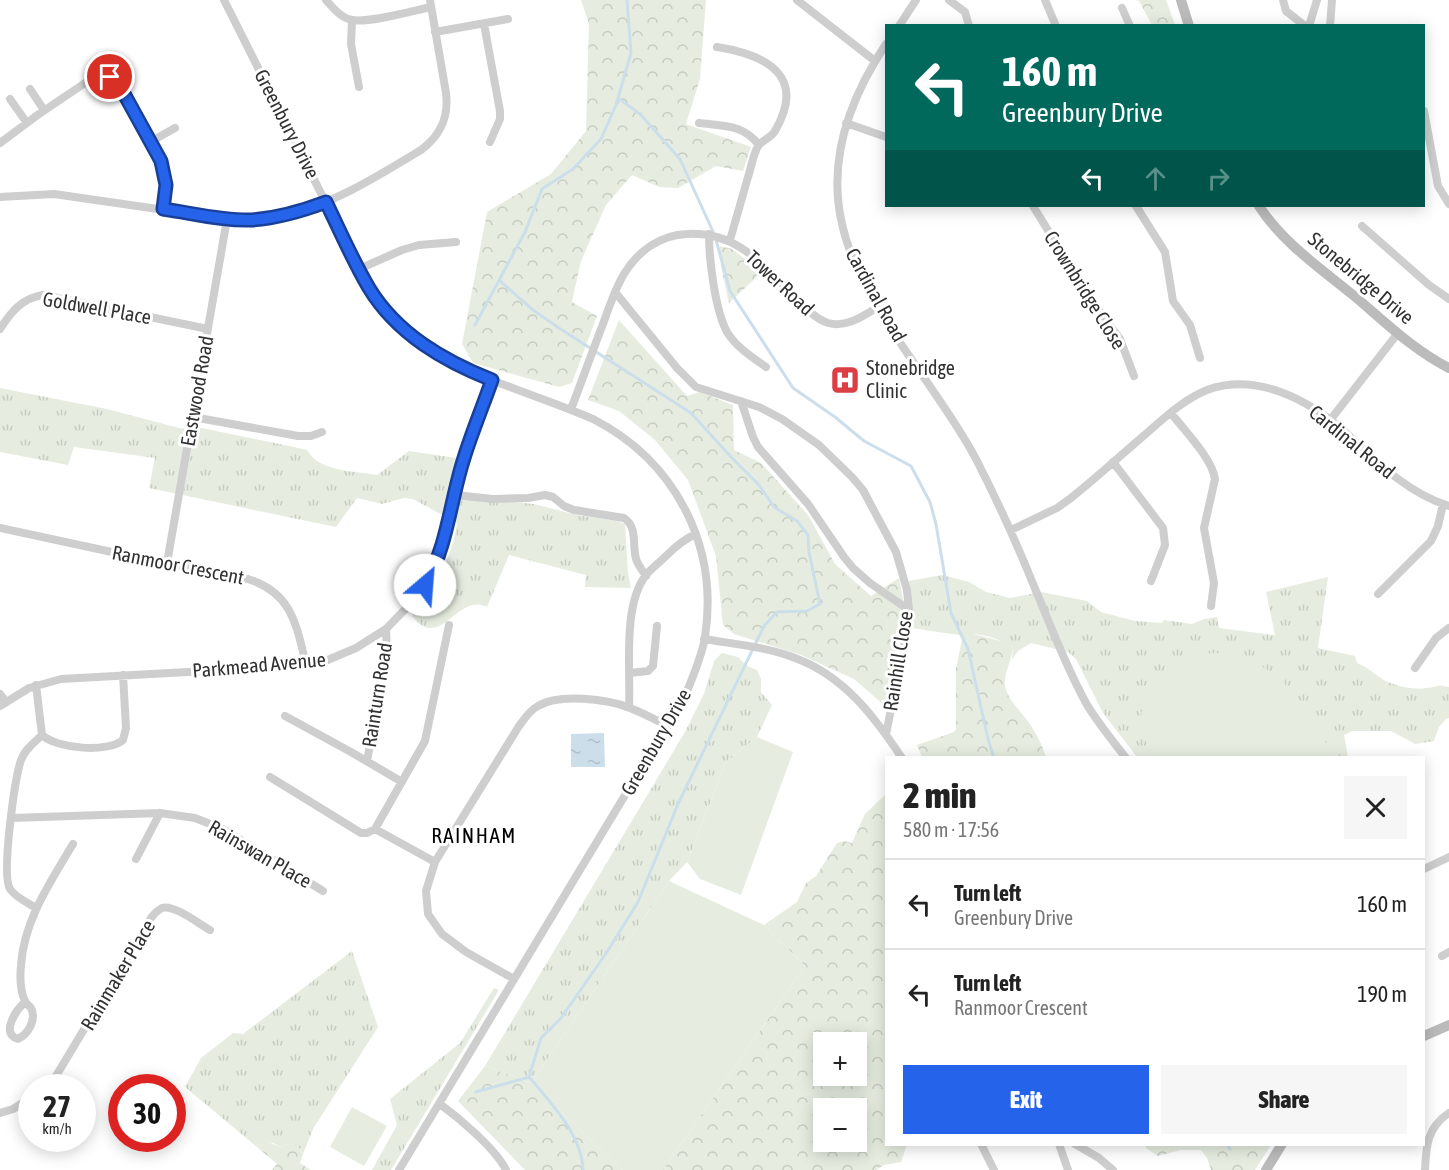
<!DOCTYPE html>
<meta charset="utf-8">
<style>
:root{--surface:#fff;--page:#f6f6f6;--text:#222;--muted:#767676;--line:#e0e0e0;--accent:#2563eb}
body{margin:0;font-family:"Asap Condensed",sans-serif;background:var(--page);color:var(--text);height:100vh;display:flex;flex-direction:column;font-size:22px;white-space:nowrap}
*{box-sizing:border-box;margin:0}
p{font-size:20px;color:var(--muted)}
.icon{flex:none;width:33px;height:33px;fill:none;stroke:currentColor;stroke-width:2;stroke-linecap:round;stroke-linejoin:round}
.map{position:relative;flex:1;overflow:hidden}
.details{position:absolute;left:885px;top:756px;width:540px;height:390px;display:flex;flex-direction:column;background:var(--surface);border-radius:0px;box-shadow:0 3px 15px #0003}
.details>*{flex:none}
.top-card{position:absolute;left:885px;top:24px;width:540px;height:183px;border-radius:0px;box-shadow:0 3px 15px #0003;background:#00695c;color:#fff;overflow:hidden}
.buttons{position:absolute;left:813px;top:1032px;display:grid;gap:12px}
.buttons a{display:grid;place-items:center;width:54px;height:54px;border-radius:0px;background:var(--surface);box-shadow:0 3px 15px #0003;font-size:30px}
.speed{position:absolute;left:18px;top:1074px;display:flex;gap:12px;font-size:30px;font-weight:700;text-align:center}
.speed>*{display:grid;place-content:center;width:78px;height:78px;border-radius:50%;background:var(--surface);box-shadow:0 3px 15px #0003;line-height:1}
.speed small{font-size:15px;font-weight:400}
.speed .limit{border:9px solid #d22;background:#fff;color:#111}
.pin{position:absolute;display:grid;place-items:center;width:51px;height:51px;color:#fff;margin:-26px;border:3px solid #fff;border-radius:50%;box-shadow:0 2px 6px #0007}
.me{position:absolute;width:66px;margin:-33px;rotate:27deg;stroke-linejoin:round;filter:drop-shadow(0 0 4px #0008)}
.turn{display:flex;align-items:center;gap:21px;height:126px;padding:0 18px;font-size:27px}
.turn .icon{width:78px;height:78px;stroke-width:2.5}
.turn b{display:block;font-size:42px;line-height:51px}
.lanes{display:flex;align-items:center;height:57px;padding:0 18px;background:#0003;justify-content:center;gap:30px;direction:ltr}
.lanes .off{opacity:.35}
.round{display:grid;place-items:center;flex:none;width:63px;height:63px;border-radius:0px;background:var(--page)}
.summary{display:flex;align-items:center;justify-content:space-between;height:102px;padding:0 18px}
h1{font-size:36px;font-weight:800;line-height:45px}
.cta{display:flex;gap:12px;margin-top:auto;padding:12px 18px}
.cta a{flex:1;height:69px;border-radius:0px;background:var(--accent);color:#fff;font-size:24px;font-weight:800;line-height:69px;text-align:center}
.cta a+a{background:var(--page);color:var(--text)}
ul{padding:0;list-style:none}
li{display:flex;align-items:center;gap:18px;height:90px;padding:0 18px;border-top:2px solid var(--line)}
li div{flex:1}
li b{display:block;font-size:22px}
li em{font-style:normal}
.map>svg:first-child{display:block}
.grass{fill:url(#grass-tufts)}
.forest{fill:url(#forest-crowns);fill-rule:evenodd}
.garden{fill:#e6ede0}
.water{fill:url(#water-ripples)}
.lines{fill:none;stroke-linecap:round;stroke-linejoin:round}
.stream{stroke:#cddeeb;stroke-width:3}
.street{stroke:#cecece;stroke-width:8}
.secondary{stroke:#bbb;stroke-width:10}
.route-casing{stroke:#184099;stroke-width:15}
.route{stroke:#2563eb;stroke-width:10}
.labels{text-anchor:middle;stroke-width:6;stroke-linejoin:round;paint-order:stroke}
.street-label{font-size:20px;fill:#313131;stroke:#fff}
.poi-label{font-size:20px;fill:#313131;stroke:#fff;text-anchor:start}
.neighbourhood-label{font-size:21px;letter-spacing:1.5px;fill:#000;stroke:#fff}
</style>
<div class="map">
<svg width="1449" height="1170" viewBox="0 0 1449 1170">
<defs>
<pattern id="grass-tufts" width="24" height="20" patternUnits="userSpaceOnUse" patternTransform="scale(1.5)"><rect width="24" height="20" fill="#e6ede0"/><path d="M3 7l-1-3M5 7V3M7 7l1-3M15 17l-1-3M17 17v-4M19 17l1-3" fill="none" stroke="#c6ccc1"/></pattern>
<pattern id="forest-crowns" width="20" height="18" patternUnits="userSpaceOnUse" patternTransform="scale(1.5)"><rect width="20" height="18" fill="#e6ede0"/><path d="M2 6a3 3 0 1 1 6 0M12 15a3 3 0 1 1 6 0" fill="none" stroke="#c6ccc1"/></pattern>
<pattern id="water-ripples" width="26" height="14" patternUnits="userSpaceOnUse" patternTransform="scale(1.5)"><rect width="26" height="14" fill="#cddeeb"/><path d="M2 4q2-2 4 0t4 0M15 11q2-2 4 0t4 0" fill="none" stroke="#b0bfca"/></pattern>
</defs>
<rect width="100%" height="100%" fill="#fff"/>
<path class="grass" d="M0 388 107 409 183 429 202 428 294 447 307 450C319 472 355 471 377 475L409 451 456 458 450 496 534 504 577 515 618 521 625 524 628 573 631 588 585 587 586 575 509 555 487 607C482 605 478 604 473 605 452 609 436 647 412 616 434 588 452 559 457 523L413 499 404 498 382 504 357 498 336 527 149 488 155 458 74 447 68 465 0 452Z
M942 575 969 582 986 592 1010 598 1041 592 1087 601 1101 612 1135 621 1162 623 1164 620 1192 624 1204 619 1217 617 1219 628 1275 635 1266 592 1328 577 1318 648 1355 656 1357 663C1371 668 1379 680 1393 684 1402 687 1417 690 1426 688 1438 687 1436 684 1449 687V718L1446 719 1439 727 1434 741 1415 744 1391 731H1353L1344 735 1348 757H1137L1103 713 1076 659 1068 652 1031 643 1018 651 1012 660 1013 648C1002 640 987 635 974 634L971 639H962L959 635 911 628 913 612 909 581Z
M722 653 738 657 747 666 757 670 761 679V692L772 705 757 737 726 762 687 862 669 881 531 1083 485 1066 685 732 704 694 714 661Z
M352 951 378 1027 313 1129 303 1154 297 1145 289 1144 280 1147 273 1143 260 1142 257 1147 185 1087 201 1058 233 1033 243 1034Z
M494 988 499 990 391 1170H372L397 1125 390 1099 460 1043Z"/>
<path class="forest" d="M581 0H706L700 79 686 124 751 147 743 171 716 166 678 188 659 187 632 175 606 205 581 261 572 302 597 316 572 383 559 387 473 363 462 344 487 212 551 174 586 131 589 24Z
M1136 0H1166L1175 25H1152L1139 1Z
M720 246 732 249 762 272 729 303 721 267Z
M619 320 687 396 700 392 733 405 734 450 761 463 808 515 835 564 871 596 899 578 905 610 885 706 854 679 801 655 734 634 723 625 716 556 688 480 655 440 619 411 588 400Z
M973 634 1005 642 1013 648C1012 660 1004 672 1005 684 1006 698 1019 709 1027 720 1035 731 1042 744 1046 757H922L917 745 954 732 956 729V669L962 639H970V635Z
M886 794V1144L907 1145 901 1162 884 1165 876 1170H663L805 966 764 925 797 902 806 883 816 876 837 843 844 841 852 843 865 814ZM824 1042H856V1076H824ZM824 1108H856V1142H824Z
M485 1066 531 1083 622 1170H525L458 1101Z
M266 1141 280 1147 289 1144 297 1145 303 1154 300 1163 311 1170H272L277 1164 257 1147 260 1142Z
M1146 1145V1144L1271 1145 1255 1170H1211L1207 1158 1201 1150H1181L1158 1156 1146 1148Z"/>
<path class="garden" d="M1223 653C1233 656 1245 658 1254 662 1292 682 1318 719 1332 757H1149L1141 713 1156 677 1194 654Z
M757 737 793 752 741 895 700 879 687 862 726 762Z
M669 881 764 925 805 966 663 1170H622L531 1083Z
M352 1107 387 1126 364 1166 330 1147Z"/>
<path class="water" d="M604 733 605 767H571V734Z"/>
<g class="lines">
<path class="stream" d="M618 98 640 114 680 159 715 236 730 291 793 388 835 417 864 441 911 466 930 502 936 524 951 613 968 649 988 739 994 758
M500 281 533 310 559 328 691 413 731 457 759 485 774 507 797 521 808 535 809 552 820 604 807 611 777 612 764 626 678 804 638 902 607 952 561 1018 541 1038 529 1077C551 1103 582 1135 583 1170
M475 325 525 232 542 189 573 169 601 139 616 105 631 53 627 0
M476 1092 529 1077
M1227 1144 1230 1149"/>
<path class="street" d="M224 0 359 269C415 370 496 377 593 419 675 461 719 545 705 637 702 656 693 676 686 694L399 1170
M326 0C333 8 341 18 352 20 369 23 412 11 431 7
M797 0 875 61
M949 0 965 12 969 26
M1045 0 1056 26
M1283 0 1286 11 1305 26
M1122 8 1130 26
M352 20 351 44 359 87
M484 24 500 111V119L490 142
M899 26 916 0
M1309 26 1317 0
M1330 26 1332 0
M435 32 508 19
M886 44C852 95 828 156 841 219 857 303 936 383 976 459 998 502 1018 546 1036 591 1052 629 1066 667 1086 703 1097 722 1112 740 1126 758
M717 47C767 55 807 76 775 131 771 138 762 140 758 146 753 155 751 168 748 177 742 198 736 219 730 240
M30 89 44 110
M10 99 27 123
M1424 111 1438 186 1449 204
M699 123C723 126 743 124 759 145
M846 123 886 137
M150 142 175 128
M0 143 39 114 94 77H110L117 81 161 161 166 185 163 209
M0 197 54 194 227 219C246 219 264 220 283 216 332 205 378 176 421 150 441 135 449 117 446 93L430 0
M1033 206 1086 292 1120 339 1134 376
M1136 206 1165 252 1173 301 1190 325 1200 358
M1362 226 1429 285 1449 299
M709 234C709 259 715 310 727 332 736 347 752 357 766 367
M359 269 402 250 419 245 456 242
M615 292 677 368 696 387 759 407 782 419 819 445 852 477 863 490 896 552 907 590 909 610 908 626 886 734
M0 329C11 312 22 298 43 295L208 329
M741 401 753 437 758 447 808 504 844 557 853 568 870 583 909 610
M571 409C582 381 592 352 603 324 609 307 615 289 624 274 638 251 660 235 687 234 737 231 763 265 796 298 805 307 815 319 828 323 847 328 863 316 878 307
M1171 413C1184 430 1212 458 1215 479L1204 528 1214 583 1211 606
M193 417 298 436H311L322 432
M1331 419 1398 333
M1113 462 1163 528 1165 545 1151 581
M455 495 493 499 528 498 545 495 553 497 564 506 574 510 624 518C638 527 632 545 636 559 638 565 642 570 646 576
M0 528 149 560 248 579C292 593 296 624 306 664
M1011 530 1057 508 1071 498C1095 479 1118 458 1141 438 1161 421 1182 400 1207 390 1257 372 1309 400 1345 432 1376 461 1407 493 1449 506
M167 563 227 219
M1378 594 1431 541 1438 526 1443 504
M704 639C734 644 767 647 795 658 844 676 874 716 902 758
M1415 668 1436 638 1449 628
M630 673 648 671 653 666 657 626
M36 685 42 735C57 749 108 753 123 740L126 728 123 675
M0 694 6 702
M0 706 29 688 61 679 242 669 323 662 356 648 386 629 415 599 435 568 443 546 463 459 492 380
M629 707C631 670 622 606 646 575 652 568 660 562 666 556 676 546 684 539 696 534
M285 716 351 752 402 782
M367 761 387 654 386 629
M270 777 361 833H367L375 829 425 741 449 625
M12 818 160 813 195 818 223 829 323 891
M375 829 435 862
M136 859 160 813
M1424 869 1449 857
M36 908C28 903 15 897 10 889 1 874 15 778 21 760 25 749 34 743 42 735
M1442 956 1449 952
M514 979 466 952 442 934 428 914 426 891 435 862 519 726C525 718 530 710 538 706 559 693 608 699 630 708 643 713 656 720 668 726
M25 1002C16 1010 0 1034 18 1039 28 1034 37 1020 31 1008 29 1005 26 1004 25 1001 20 991 20 976 21 965 24 920 51 881 73 844
M45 1088 56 1076 151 918C154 914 158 910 162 908 174 904 199 924 210 930
M440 1104C459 1118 496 1149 506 1170
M0 1113 13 1109 32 1097
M981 1144 994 1170
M1059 1144 1068 1170
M1075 1144 1099 1158 1113 1170
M1425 1170C1426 1147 1427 1127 1449 1113"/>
<path class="secondary" d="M1181 0 1189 26
M1259 206C1282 242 1320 268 1353 295 1383 320 1413 350 1449 368
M1424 1036 1449 1025
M1266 1170 1282 1144"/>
</g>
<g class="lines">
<g class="route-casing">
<path id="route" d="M110 77 117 81 161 161 166 185 163 209C192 213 223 221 252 220 278 218 302 211 326 202 340 231 353 261 369 288 397 334 444 361 492 380 483 406 472 432 464 458 450 501 448 545 425 585"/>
</g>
<use href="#route" class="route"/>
</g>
<defs>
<g id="hospital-square" transform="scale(1.5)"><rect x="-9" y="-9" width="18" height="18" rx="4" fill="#db3f43" stroke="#fff"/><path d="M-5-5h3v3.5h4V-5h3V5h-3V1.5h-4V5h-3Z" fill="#fff"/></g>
</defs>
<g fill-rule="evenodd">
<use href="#hospital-square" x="845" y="380"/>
</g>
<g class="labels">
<g class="street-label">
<text transform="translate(287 124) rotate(63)" y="7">Greenbury Drive</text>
<text transform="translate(1361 278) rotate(40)" y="7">Stonebridge Drive</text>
<text transform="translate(780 283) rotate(43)" y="7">Tower Road</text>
<text transform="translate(1085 290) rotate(58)" y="7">Crownbridge Close</text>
<text transform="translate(876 295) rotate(61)" y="7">Cardinal Road</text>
<text transform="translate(97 308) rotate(10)" y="7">Goldwell Place</text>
<text transform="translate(197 391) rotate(-80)" y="7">Eastwood Road</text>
<text transform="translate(1352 442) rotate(39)" y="7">Cardinal Road</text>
<text transform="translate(178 565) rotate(11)" y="7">Ranmoor Crescent</text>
<text transform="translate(898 661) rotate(-81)" y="7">Rainhill Close</text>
<text transform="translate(259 665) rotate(-5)" y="7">Parkmead Avenue</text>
<text transform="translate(377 695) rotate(-81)" y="7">Rainturn Road</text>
<text transform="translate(656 742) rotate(-60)" y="7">Greenbury Drive</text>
<text transform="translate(260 854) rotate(30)" y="7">Rainswan Place</text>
<text transform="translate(118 975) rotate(-59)" y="7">Rainmaker Place</text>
</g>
<g class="poi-label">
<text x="866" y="375">Stonebridge<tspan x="866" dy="23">Clinic</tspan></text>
</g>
<g class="neighbourhood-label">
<text x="474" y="843">RAINHAM</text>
</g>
</g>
</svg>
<div class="buttons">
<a>+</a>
<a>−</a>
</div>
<div class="speed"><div>27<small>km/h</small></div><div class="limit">30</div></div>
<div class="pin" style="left:110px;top:77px;background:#d93025"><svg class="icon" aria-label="arrive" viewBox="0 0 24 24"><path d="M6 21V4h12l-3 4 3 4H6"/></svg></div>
<svg class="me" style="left:425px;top:585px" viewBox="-20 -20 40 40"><circle r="19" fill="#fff"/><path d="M0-13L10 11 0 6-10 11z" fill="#2563eb"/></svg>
<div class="top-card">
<div class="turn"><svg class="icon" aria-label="left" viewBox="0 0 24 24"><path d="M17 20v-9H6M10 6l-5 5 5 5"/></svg><div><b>160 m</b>Greenbury Drive</div></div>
<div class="lanes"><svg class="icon" aria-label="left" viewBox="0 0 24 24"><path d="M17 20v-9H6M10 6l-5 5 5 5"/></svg><svg class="icon off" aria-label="ahead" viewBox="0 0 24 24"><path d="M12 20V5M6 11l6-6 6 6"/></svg><svg class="icon off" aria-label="right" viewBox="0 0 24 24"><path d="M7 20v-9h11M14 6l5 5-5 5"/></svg></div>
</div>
<section class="details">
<div class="summary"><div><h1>2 min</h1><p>580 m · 17:56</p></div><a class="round"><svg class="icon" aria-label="close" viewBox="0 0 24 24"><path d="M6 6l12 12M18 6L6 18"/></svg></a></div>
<ul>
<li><svg class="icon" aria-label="left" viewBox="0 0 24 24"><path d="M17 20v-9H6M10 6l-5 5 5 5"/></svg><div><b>Turn left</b><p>Greenbury Drive</p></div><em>160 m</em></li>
<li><svg class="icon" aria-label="left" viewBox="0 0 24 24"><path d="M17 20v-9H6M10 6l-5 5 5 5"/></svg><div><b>Turn left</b><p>Ranmoor Crescent</p></div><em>190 m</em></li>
</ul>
<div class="cta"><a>Exit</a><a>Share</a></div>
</section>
</div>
